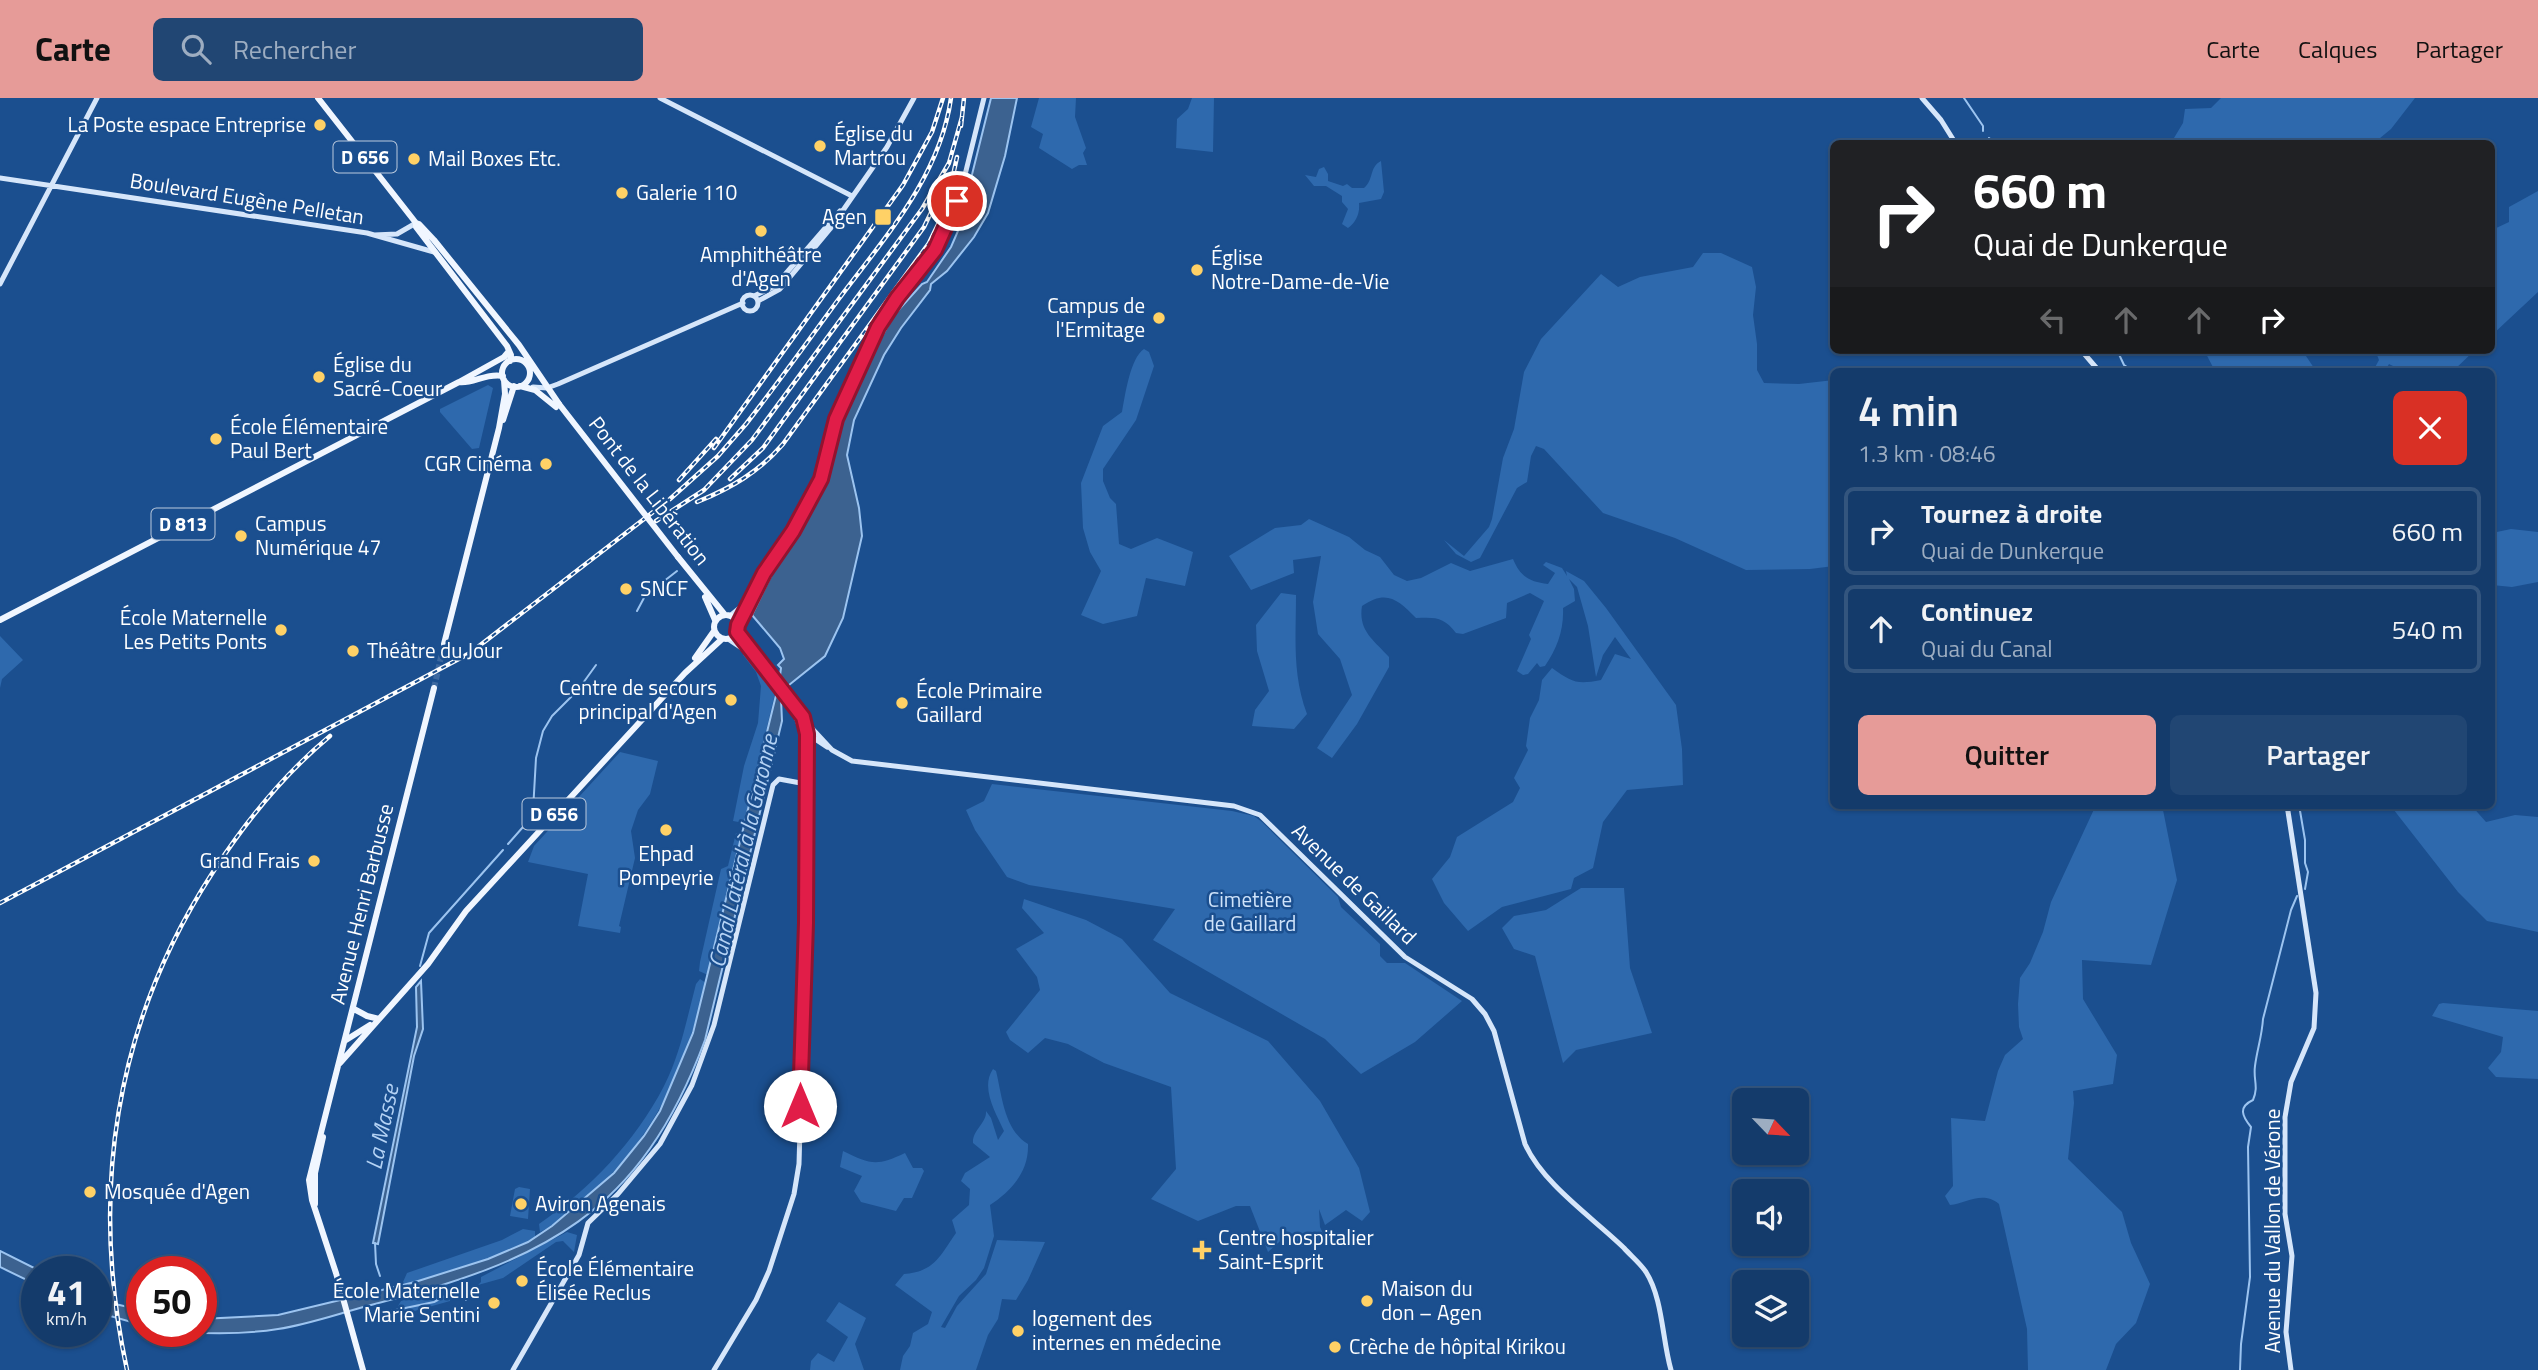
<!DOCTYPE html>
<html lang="fr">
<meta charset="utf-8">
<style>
:root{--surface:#143b6b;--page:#214673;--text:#f1f3f6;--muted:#9dadc1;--line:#33557e;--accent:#e69b98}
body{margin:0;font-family:"Titillium Web",sans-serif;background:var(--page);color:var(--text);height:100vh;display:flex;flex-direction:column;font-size:26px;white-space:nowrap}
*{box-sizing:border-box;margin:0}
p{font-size:23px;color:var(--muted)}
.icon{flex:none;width:38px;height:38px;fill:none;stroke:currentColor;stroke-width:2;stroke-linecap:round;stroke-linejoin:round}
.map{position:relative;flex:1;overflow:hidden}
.drawer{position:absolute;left:1830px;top:270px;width:665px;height:441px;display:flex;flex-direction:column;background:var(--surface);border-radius:10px;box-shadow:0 2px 5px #0004,0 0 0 2px var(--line)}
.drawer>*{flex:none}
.banner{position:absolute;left:1830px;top:42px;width:665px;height:214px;border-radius:10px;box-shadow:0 2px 5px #0004,0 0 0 2px var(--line);background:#202124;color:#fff;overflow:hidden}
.needle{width:46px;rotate:115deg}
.buttons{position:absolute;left:1732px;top:990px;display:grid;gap:14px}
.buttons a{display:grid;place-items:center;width:77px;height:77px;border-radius:10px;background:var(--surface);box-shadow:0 2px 5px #0004,0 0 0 2px var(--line);font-size:35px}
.speed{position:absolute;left:21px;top:1158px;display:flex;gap:14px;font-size:35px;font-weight:700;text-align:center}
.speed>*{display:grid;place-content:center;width:91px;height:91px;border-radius:50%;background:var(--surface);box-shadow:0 2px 5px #0004,0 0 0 2px var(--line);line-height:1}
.speed small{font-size:18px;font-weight:400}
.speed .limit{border:10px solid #d22;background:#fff;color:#111}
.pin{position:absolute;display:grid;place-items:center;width:60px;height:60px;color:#fff;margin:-30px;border:4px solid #fff;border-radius:50%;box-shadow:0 2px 7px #0007}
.me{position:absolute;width:77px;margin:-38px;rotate:0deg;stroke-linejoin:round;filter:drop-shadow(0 0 5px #0008)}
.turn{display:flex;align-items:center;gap:24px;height:147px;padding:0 28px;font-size:32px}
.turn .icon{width:91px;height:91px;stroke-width:2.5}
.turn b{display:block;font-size:49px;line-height:60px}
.lanes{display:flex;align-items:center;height:66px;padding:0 28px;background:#0003;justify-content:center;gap:35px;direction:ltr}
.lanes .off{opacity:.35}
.round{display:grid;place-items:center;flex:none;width:74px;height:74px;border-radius:10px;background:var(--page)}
.summary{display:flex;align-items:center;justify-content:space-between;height:119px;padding:0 28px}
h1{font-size:42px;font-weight:600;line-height:52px}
.primary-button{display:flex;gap:14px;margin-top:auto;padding:14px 28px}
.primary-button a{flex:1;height:80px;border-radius:10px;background:var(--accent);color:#111;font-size:28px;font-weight:600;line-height:80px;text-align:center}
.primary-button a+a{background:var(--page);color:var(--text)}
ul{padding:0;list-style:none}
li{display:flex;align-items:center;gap:21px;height:88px;margin:0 14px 10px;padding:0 14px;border:4px solid var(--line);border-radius:10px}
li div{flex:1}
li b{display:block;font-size:26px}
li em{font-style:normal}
header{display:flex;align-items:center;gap:42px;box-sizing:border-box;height:98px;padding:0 35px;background:var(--accent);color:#111}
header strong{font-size:33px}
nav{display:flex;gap:38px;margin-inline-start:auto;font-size:24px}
.search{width:490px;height:63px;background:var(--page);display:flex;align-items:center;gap:18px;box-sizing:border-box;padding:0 24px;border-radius:10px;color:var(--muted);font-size:26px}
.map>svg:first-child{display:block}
.green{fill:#2e69ad}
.water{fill:#3c6290;stroke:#9cc4f0;stroke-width:2}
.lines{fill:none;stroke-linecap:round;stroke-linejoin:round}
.stream{stroke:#9cc4f0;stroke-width:2}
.primary-tunnel{stroke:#3d69a0;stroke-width:6;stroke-dasharray:6 3;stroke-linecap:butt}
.secondary{stroke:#d6e6fa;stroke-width:5}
.primary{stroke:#f0f6ff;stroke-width:6}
.rail-casing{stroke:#fff;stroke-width:4.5}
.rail{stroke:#1b4f8f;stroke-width:2;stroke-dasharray:5;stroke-linecap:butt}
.primary-bridge{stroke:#f0f6ff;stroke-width:6}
.route-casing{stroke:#92132f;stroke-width:18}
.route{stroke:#e11d48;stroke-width:12}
.poi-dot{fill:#ffd166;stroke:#1b4f8f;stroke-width:2.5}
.labels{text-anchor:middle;stroke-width:5;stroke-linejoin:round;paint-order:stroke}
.shield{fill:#1b4f8f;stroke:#bbcadd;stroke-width:2}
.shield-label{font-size:19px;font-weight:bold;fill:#fff}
.poi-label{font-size:21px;fill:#fff;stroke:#1b4f8f;text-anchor:start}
.street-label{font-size:21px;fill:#fff;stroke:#1b4f8f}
.park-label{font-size:21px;fill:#cfe3fa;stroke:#1b4f8f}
.water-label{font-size:23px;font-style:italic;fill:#b5d3f5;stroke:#1b4f8f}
</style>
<header>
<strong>Carte</strong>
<div class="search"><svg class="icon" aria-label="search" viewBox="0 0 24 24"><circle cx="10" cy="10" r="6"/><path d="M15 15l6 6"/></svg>Rechercher</div>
<nav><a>Carte</a><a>Calques</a><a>Partager</a></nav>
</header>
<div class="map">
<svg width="2538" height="1272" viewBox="0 0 2538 1272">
<rect width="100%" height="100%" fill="#1b4f8f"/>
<path class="green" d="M1039 0H1076L1075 19 1086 50 1083 55 1087 67H1079L1072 71 1039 50 1043 36 1031 29Z
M1192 0H1214L1213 54 1176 50 1177 21 1188 11Z
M2221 0H2415L2391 31 2374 45H2171L2183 25 2185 11 2211 10Z
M1381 63 1384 94 1381 101 1359 105C1360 116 1356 124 1348 130L1342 126 1348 111 1342 104V98L1326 88H1314L1305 77 1316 79 1319 71 1324 69 1328 76V83L1343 88 1347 86 1352 90H1364C1374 82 1369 69 1381 63Z
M2538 93V194L2492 237V132L2509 124V109Z
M1703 155H1721L1752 169 1756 189 1753 217 1757 246V272L1764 285 1799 286 1834 282V468L1810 471 1746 472 1675 440 1603 415 1544 351 1536 348 1531 358 1527 384 1517 390 1480 460 1471 464 1456 456 1444 442 1464 458 1489 429 1492 421 1503 360 1514 331 1524 274 1541 241 1601 176 1618 189 1640 179 1693 169Z
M1144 251 1149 254 1154 268 1136 322 1103 371V383L1110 400 1116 406 1119 446 1131 451 1157 440 1193 454 1185 488 1146 480 1137 518 1103 526 1081 517 1101 473 1090 454 1083 430 1081 385 1103 328 1122 314C1125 298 1130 260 1144 251Z
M2204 252H2302L2316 273H2215Z
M2375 252H2475L2453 273H2403L2389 266 2385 273H2373L2379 262Z
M488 287 493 290 479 350 472 351 440 314V311Z
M1309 421 1349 439 1365 452 1380 459 1394 477 1407 483 1421 480 1451 465 1470 473 1513 461C1520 478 1529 484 1548 486L1555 475 1543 467 1546 464 1562 470 1567 478 1566 473 1584 483 1606 510 1676 607 1682 651 1683 687 1627 692 1603 724 1593 770 1574 780 1571 791 1502 809 1468 833 1444 805 1432 781 1450 759 1457 739 1513 704 1520 690 1514 680 1528 652 1526 648 1530 620 1539 602 1542 582 1552 570C1572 584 1576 587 1601 582L1615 556 1631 561 1615 539 1603 557 1596 579 1588 528 1577 489 1569 481 1574 491 1575 503 1563 510C1564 532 1557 550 1545 568L1540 569 1537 565 1528 576 1523 577 1517 573 1531 541 1529 537 1544 503 1530 495 1507 505 1506 520 1463 536 1456 535C1444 519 1436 519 1416 520 1398 502 1387 491 1362 508 1358 533 1374 542 1389 559V569L1357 626 1332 660 1317 650 1352 597 1340 561 1318 536 1313 504 1321 458 1293 462 1294 475 1251 492 1229 458 1275 430 1301 427Z
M2511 431 2538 434V484L2512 489 2492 487V435Z
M1281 495 1296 497C1296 539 1292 576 1307 616L1294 631 1252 628 1255 612 1269 593 1257 553 1256 527Z
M0 538 23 562 2 581 0 590Z
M750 541 778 583 744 725 733 723 744 668 758 625 761 588 756 574 743 557Z
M620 654 658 663 650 696 638 712 631 733 635 760 619 828 621 829 620 835 578 828 588 776 528 764 534 748Z
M992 686 1232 713 1254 718 1262 724 1338 799 1341 809 1380 846V858L1387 865H1405L1462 903 1415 944 1361 976 1325 941 1153 842 1175 811 1029 787 1007 779 975 732 966 712 984 703Z
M2096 707H2162L2177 782 2151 867 2082 862 2083 901 2117 957 2113 986 2073 993 2074 1005 2068 1061 2122 1114 2131 1145 2150 1186 2136 1225 2116 1246 2106 1272H2028L2027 1231 1999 1106C1982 1092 1966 1106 1950 1107L1945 1098 1953 1088 1951 1020 1985 1023 1998 973 2005 957 2023 941 2019 929 2018 906 2020 880 2030 865 2043 834 2051 804Z
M2390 707H2471L2486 724 2515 717 2538 719V834L2487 823 2458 794Z
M736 735 741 738 708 877 699 873 700 864 721 771 728 768Z
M1581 790H1624L1630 870 1652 935 1576 952 1563 965 1535 858 1514 851 1502 830 1514 818 1546 812Z
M1024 801 1086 822 1122 841 1170 895 1268 943 1320 1003 1359 1070 1370 1114 1362 1123 1346 1112 1325 1127 1319 1111 1320 1129 1326 1142 1316 1149 1295 1148 1288 1136 1268 1154 1250 1108H1236L1198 1123 1151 1101 1176 1071 1171 989 1104 965 1068 946 1045 940 1028 955 1010 942 1006 934 1040 892 1037 879 1016 851 1044 835 1022 810Z
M700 881 706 885C685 969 657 1036 592 1095 575 1110 560 1125 540 1134L539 1126C590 1091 635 1044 664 988 680 957 687 920 696 886Z
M2443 905 2538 913V981L2496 979 2488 970 2501 954 2503 939 2432 918 2439 906Z
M993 971 996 973C1002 997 1004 1032 1028 1046 1029 1074 1011 1093 990 1107L994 1138 984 1170 976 1182 959 1198 941 1229 945 1230 957 1208 986 1176 997 1142 1045 1144 1028 1182 1016 1202 1002 1201 998 1221 988 1237 976 1272H900L903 1258 910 1248 913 1235 928 1226 932 1214 895 1187 904 1176C934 1174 940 1158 956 1135L952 1122 969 1107 970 1091 961 1083 965 1075 990 1059 973 1045C972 1032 987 1025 986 1013L991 1020 998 1042 1004 1033C996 1015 980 990 993 971Z
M843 1053C870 1066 876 1069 905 1055L913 1070H922L924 1073 912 1100H904L896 1113 861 1104 854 1093 862 1078 840 1069Z
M519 1089 530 1091 528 1121 510 1118 515 1091Z
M523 1131 535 1133V1140L488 1161 415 1184 405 1186 403 1184 407 1175 502 1142Z
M567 1134 577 1137 574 1154 563 1143 556 1144 503 1180 478 1187 481 1184V1179Z
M444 1190 451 1193 450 1203 411 1214 400 1215 398 1208 401 1203Z
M839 1204 866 1220 855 1246 864 1272H810L811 1263 818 1255 834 1264 848 1239 826 1223Z"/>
<path class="water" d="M991 0H1017L1005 58 988 115 974 139 947 173 931 186 930 192 901 230 884 257 854 322 847 357 859 410 862 438 843 520 825 558 784 591 781 601 782 623 705 942C640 1117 543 1163 371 1207 340 1215 310 1226 278 1231 247 1236 215 1236 183 1234H201V1221L278 1217 415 1184 488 1161 528 1144 552 1128 614 1075 644 1038 660 1013 693 935 779 585 781 570 778 567 784 561 780 550 752 517 775 470 822 391 843 314 855 286 894 217 922 186 927 184 951 149 958 133Z
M421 883 423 931 414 958 378 1146 373 1145 417 929 416 889Z
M0 1153 42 1174H37V1187L0 1169Z
M96 1199 106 1204 142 1212V1227L96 1214Z"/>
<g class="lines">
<path class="stream" d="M1964 0 1983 28V33
M1989 40 1996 46
M2117 252 2124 267 2133 273
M637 513 645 498 677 473
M2299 707 2305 742V765L2308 774 2305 791
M508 746 530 721 533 713 536 660 543 633 552 618 578 592 596 567
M420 868 429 835 503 752
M375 1145 376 1166 380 1178
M391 1213 434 1204 456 1192 462 1194 466 1202
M2240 1272 2241 1246 2250 1179 2248 1049 2251 1029C2242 1018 2238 1009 2253 1002 2259 988 2253 982 2255 968 2257 952 2262 938 2263 921L2291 812 2297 798"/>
<path class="primary-tunnel" d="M434 590 444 546"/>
<path class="secondary" d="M660 0 852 98
M1922 0 1941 22 1956 46
M0 80 367 135 434 154
M374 137 397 136 416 125
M0 186 97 0
M742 205a8 8 0 1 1 16 0a8 8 0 1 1-16 0Z
M754 198 775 188 840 113
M758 203 780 191 830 131 887 49 914 0
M2081 252 2099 273
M533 289 547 290 558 286 743 205
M789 439 819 386
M776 457 819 378 845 299 878 229 897 200 927 164 943 137 961 93 984 0
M730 518 742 508 778 455
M738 528 753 497
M728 541 749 555
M793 610 801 633 804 655
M805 623 832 652 852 663 1234 708 1260 717 1405 859 1472 901 1485 916 1494 933 1525 1046C1543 1086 1592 1119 1624 1150 1631 1158 1640 1165 1646 1174 1663 1201 1662 1241 1671 1272
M806 635 827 649
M2287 707 2316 895 2314 930 2291 984 2285 1019V1116L2292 1158 2286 1234 2291 1272
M513 1272 579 1157 588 1125 618 1096 660 1046 692 987 714 927 773 687 779 681 806 686
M714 1272 756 1202 769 1173 794 1096 799 1066 806 825 807 636 803 619 737 535"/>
<path class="primary" d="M318 0 416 125 419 126 434 142 519 247 559 306
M416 125V129L507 248 511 257 510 263
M502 275a14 14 0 1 1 28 0a14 14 0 1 1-28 0Z
M459 284C473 286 485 275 503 278
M520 288 535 292 556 309
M503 322 514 288
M678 459 725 517
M705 499 715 522
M714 529a12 12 0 1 1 24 0a12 12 0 1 1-24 0Z
M0 522 459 284 504 259 509 253
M444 546 499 330 505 296 504 282
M695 560 714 533
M354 911 367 918 379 921
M346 942 370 927
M340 965 428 866 466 813 685 575 722 541
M315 1106V1075L323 1039
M363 1272 336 1175 312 1102 309 1082 434 590"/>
<g class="rail-casing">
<path id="rail" d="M961 28 964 0
M714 350 903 87 932 34 943 0
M730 381 763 350 924 129 939 98
M679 382 716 341
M697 404C731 390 759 374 783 346L929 145 946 110 957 59
M656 423 704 392 752 342 922 111 949 65 962 19
M0 805 470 555 670 401 718 358 746 326C778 285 808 243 838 202 885 139 940 79 951 0
M127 1272C89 1096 114 926 213 774 246 723 283 677 330 638"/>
</g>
<use href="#rail" class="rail"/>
<path class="primary-bridge" d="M559 306 678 459"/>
</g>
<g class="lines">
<g class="route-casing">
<path id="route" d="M800 1008 806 825 807 636 803 619 737 534 738 527 764 475 793 433 821 381 836 321 878 229 897 200 935 152 957 103"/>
</g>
<use href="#route" class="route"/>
</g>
<g class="poi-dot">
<circle cx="320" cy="27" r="7"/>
<circle cx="820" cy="48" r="7"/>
<circle cx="414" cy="61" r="7"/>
<circle cx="622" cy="95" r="7"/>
<rect x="874" y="110" width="18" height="18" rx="3.5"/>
<circle cx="761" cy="133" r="7"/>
<circle cx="1197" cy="172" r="7"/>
<circle cx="1159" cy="220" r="7"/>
<circle cx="319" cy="279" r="7"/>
<circle cx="216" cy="341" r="7"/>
<circle cx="546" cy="366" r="7"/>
<circle cx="241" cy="438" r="7"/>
<circle cx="626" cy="491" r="7"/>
<circle cx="281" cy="532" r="7"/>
<circle cx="353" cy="553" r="7"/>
<circle cx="731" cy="602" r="7"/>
<circle cx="902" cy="605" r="7"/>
<circle cx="666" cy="732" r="7"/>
<circle cx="314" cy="763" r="7"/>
<circle cx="90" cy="1094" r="7"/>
<circle cx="521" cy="1106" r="7"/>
<path d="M1198.5 1141.5h7v7h7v7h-7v7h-7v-7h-7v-7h7z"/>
<circle cx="522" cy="1183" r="7"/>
<circle cx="1367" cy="1203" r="7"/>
<circle cx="494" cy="1205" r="7"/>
<circle cx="1018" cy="1233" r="7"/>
<circle cx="1335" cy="1249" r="7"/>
</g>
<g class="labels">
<g class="shield">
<rect x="333.5" y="43.5" width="63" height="31" rx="5"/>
<rect x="151.5" y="410.5" width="63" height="31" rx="5"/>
<rect x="522.5" y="700.5" width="63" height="31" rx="5"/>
</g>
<g class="shield-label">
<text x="365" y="66">D 656</text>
<text x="183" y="433">D 813</text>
<text x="554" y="723">D 656</text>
</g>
<g class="poi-label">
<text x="306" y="34" text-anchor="end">La Poste espace Entreprise</text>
<text x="834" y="43">Église du<tspan x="834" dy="24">Martrou</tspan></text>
<text x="428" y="68">Mail Boxes Etc.</text>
<text x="636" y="102">Galerie 110</text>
<text x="867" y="126" text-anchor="end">Agen</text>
<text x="761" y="164" text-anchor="middle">Amphithéâtre<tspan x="761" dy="24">d'Agen</tspan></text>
<text x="1211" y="167">Église<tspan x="1211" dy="24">Notre-Dame-de-Vie</tspan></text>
<text x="1145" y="215" text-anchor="end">Campus de<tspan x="1145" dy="24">l'Ermitage</tspan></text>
<text x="333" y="274">Église du<tspan x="333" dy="24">Sacré-Coeur</tspan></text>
<text x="230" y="336">École Élémentaire<tspan x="230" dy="24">Paul Bert</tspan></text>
<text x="532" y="373" text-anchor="end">CGR Cinéma</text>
<text x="255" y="433">Campus<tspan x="255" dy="24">Numérique 47</tspan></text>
<text x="640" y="498">SNCF</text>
<text x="267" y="527" text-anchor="end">École Maternelle<tspan x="267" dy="24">Les Petits Ponts</tspan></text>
<text x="367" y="560">Théâtre du Jour</text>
<text x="717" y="597" text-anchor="end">Centre de secours<tspan x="717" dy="24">principal d'Agen</tspan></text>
<text x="916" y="600">École Primaire<tspan x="916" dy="24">Gaillard</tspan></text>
<text x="666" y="763" text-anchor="middle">Ehpad<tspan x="666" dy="24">Pompeyrie</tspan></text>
<text x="300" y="770" text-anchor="end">Grand Frais</text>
<text x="104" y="1101">Mosquée d'Agen</text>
<text x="535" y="1113">Aviron Agenais</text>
<text x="1218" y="1147">Centre hospitalier<tspan x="1218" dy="24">Saint-Esprit</tspan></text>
<text x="536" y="1178">École Élémentaire<tspan x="536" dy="24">Élisée Reclus</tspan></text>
<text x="1381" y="1198">Maison du<tspan x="1381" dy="24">don – Agen</tspan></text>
<text x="480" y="1200" text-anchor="end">École Maternelle<tspan x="480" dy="24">Marie Sentini</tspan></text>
<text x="1032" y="1228">logement des<tspan x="1032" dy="24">internes en médecine</tspan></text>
<text x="1349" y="1256">Crèche de hôpital Kirikou</text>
</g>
<g class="street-label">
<text transform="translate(247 101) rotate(9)" y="7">Boulevard Eugène Pelletan</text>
<text transform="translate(649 393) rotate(52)" y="7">Pont de la Libération</text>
<text transform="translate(1354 786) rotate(44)" y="7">Avenue de Gaillard</text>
<text transform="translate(362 806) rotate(-76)" y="7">Avenue Henri Barbusse</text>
<text transform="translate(2273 1133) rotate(-90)" y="7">Avenue du Vallon de Vérone</text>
</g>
<g class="park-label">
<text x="1250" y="809">Cimetière<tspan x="1250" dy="24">de Gaillard</tspan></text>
</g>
<g class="water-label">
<text transform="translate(743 753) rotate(-77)" y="8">Canal Latéral à la Garonne</text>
<text transform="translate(382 1029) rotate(-78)" y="8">La Masse</text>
</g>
</g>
</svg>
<div class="buttons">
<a><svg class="needle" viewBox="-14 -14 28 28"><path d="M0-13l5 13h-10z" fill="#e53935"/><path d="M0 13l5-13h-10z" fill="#9dadc1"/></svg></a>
<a><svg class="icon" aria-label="sound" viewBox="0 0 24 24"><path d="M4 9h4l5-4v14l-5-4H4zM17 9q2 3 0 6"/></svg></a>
<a><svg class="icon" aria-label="layers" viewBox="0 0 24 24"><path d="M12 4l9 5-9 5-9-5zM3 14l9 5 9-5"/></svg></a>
</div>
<div class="speed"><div>41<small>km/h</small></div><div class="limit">50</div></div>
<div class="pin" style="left:957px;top:103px;background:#d93025"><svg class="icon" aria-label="arrive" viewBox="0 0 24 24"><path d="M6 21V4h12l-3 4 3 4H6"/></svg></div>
<svg class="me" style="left:800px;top:1008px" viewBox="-20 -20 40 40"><circle r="19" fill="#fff"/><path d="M0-13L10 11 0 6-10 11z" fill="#e11d48"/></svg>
<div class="banner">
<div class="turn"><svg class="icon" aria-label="right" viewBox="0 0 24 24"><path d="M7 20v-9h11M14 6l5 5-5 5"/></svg><div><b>660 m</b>Quai de Dunkerque</div></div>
<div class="lanes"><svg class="icon off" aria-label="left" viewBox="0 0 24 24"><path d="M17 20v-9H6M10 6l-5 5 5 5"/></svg><svg class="icon off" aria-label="ahead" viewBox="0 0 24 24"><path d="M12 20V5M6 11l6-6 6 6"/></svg><svg class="icon off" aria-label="ahead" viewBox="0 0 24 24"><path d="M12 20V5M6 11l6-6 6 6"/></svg><svg class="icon" aria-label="right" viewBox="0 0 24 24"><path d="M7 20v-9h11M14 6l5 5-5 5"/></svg></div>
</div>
<section class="drawer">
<div class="summary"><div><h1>4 min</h1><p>1.3 km · 08:46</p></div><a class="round" style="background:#d93025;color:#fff"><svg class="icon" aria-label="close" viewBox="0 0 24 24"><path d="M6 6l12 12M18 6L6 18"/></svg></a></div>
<ul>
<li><svg class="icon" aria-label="right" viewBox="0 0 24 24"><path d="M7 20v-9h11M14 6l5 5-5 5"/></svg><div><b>Tournez à droite</b><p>Quai de Dunkerque</p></div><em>660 m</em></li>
<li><svg class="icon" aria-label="ahead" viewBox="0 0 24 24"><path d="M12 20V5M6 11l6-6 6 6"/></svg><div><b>Continuez</b><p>Quai du Canal</p></div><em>540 m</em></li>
</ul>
<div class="primary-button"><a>Quitter</a><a>Partager</a></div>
</section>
</div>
